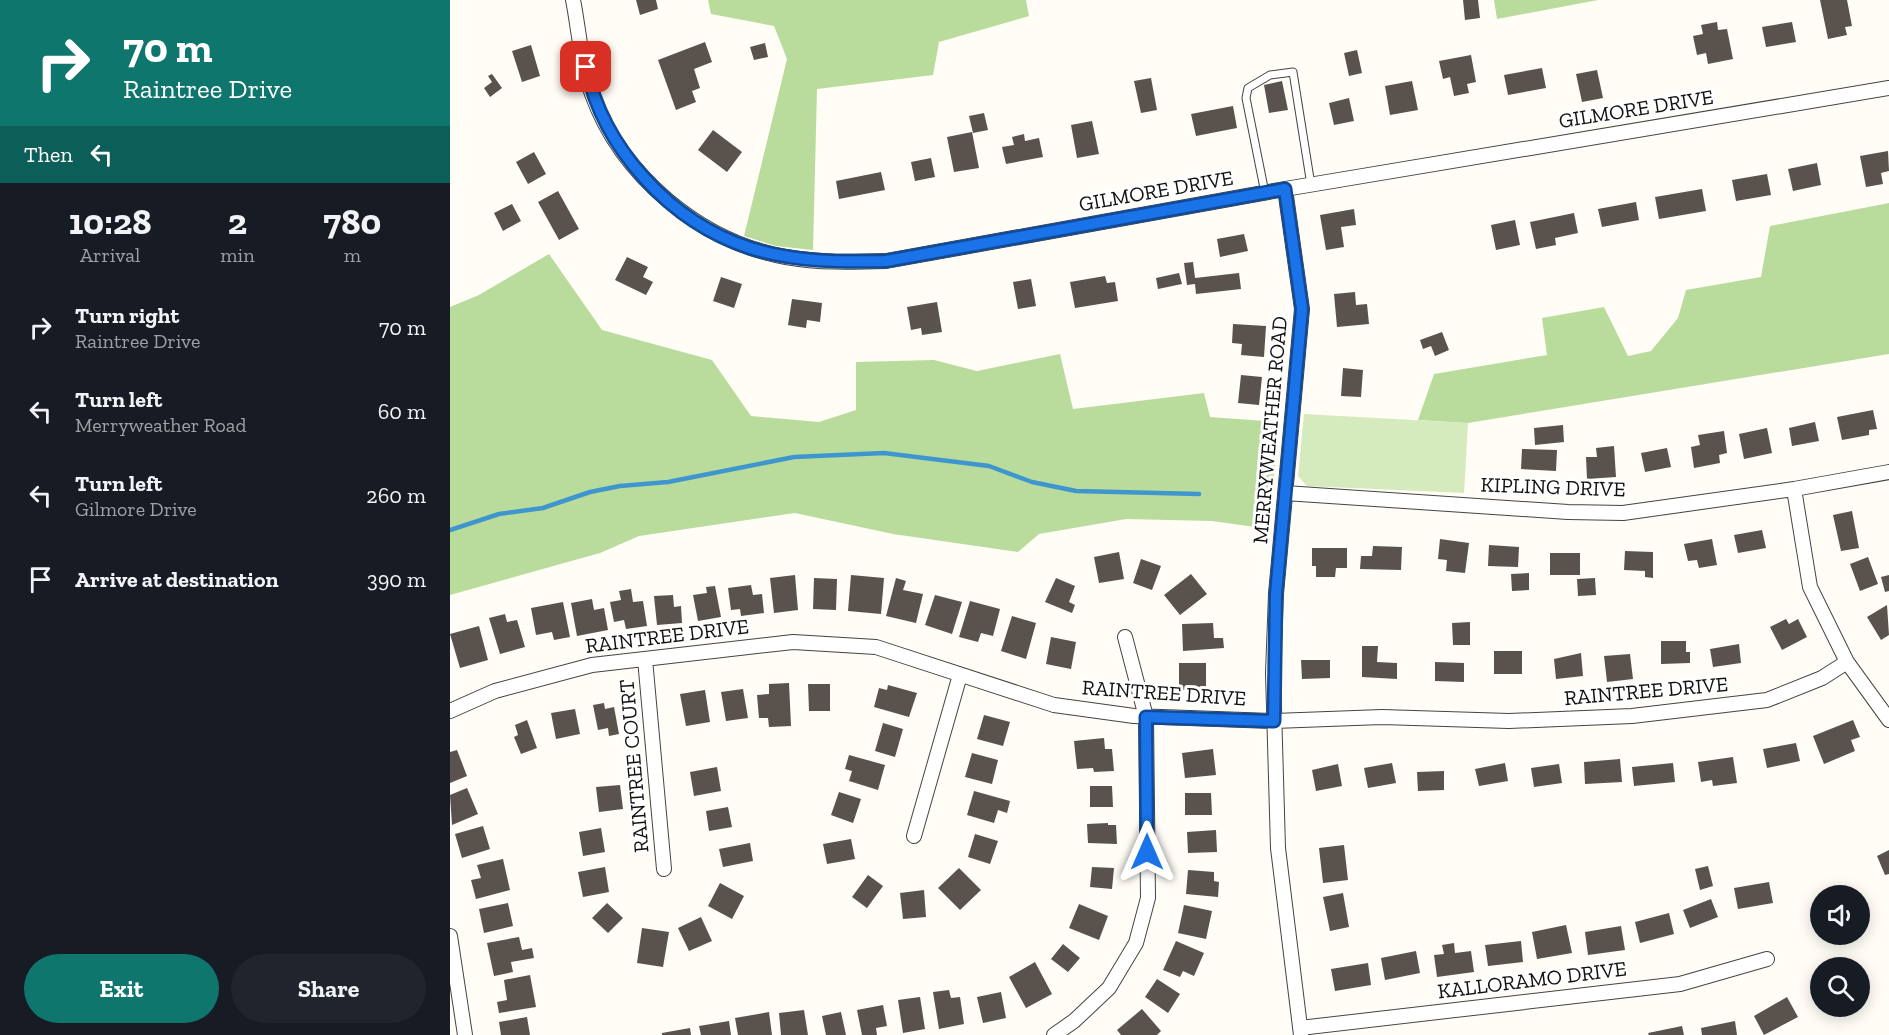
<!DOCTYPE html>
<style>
:root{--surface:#171b24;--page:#20242c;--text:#f1f3f6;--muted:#9ea1a6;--accent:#0f766e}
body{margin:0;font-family:"Zilla Slab",serif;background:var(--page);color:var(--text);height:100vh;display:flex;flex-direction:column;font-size:22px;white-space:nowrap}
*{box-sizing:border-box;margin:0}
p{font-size:20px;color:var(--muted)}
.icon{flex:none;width:33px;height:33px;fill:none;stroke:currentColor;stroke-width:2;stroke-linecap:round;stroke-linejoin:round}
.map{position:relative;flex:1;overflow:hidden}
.side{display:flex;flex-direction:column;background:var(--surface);width:450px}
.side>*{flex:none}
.top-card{background:#0f766e;color:#fff;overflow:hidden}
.tools{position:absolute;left:1360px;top:885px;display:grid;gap:12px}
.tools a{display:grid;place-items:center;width:60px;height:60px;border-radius:50%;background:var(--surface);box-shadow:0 3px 15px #0003;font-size:30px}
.pin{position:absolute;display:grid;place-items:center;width:51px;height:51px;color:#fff;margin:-26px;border-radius:12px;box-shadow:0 3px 9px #0006}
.me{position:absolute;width:66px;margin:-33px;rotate:0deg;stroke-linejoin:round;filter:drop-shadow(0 0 4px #0008)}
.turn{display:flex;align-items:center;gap:21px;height:126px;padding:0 24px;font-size:27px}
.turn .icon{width:78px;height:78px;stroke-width:2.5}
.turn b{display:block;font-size:42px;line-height:51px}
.then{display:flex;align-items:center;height:57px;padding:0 24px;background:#0003;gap:12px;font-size:22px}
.eta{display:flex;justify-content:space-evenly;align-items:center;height:102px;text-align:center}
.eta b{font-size:36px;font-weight:800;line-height:42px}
.action{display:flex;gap:12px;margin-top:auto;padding:12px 24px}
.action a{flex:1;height:69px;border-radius:36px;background:var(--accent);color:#fff;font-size:24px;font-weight:800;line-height:69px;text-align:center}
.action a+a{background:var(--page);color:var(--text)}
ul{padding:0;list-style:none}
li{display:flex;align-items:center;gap:18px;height:84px;padding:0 24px}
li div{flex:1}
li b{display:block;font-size:22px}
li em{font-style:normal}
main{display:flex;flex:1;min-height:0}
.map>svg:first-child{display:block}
.green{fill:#d5ebbd}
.forest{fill:#b9dc9c}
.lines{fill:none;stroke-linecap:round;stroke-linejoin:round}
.stream{stroke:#3f96cf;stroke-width:4.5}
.building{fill:#5a524d}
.service-casing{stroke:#444;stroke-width:9}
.minor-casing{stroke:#444;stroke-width:16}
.service{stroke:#fff;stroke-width:7}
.minor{stroke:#fff;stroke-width:14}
.route-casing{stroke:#114b97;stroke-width:15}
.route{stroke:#1a73e8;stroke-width:10}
.labels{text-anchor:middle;stroke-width:6;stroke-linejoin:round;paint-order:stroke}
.street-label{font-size:21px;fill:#111;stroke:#fff}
</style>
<main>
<section class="side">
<div class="top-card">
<div class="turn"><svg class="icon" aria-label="right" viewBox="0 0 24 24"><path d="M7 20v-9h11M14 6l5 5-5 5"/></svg><div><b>70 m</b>Raintree Drive</div></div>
<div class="then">Then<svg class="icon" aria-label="left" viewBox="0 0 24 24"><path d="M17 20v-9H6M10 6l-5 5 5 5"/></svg></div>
</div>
<div class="eta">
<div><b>10:28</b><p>Arrival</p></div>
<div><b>2</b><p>min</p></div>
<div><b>780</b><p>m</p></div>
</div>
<ul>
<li><svg class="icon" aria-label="right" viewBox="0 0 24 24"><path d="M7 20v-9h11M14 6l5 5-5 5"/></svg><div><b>Turn right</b><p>Raintree Drive</p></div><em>70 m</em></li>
<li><svg class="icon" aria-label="left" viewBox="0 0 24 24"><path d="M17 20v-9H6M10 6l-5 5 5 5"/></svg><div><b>Turn left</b><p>Merryweather Road</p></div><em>60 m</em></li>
<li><svg class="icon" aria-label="left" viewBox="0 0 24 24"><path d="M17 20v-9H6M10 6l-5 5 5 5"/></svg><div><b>Turn left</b><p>Gilmore Drive</p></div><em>260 m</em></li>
<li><svg class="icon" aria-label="arrive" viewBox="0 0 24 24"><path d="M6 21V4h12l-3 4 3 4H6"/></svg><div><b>Arrive at destination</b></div><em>390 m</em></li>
</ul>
<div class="action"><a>Exit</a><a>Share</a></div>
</section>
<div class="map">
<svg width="1439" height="1035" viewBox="0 0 1439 1035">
<rect width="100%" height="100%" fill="#fffdf5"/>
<path class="green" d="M854 414 1018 423 1014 493 857 486 848 476Z"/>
<path class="forest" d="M258 0H576L579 16 489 42 483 75 367 89 363 250 326 246 294 236 337 59 324 26 261 14Z
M1044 0H1148L1047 19Z
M1439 203V354L1018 423 968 420 984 374 1097 355 1092 318 1154 307 1178 356 1201 351 1228 318 1236 290 1311 277 1320 226Z
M99 254 152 330 262 360 301 416 369 422 406 410V362L484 360 527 371 610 354 623 409 754 393 760 417 829 422 819 529 762 521 676 519 589 534 568 552 443 534 345 513 189 536 150 553 0 595V307L29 295Z"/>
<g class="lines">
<path class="stream" d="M0 530 49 514 93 508 140 492 170 486 218 482 344 457 434 453 539 466 582 482 626 491 749 494"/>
</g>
<path class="building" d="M186 0H206L208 9 190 15Z
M1013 0H1028L1030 18 1015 20Z
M1370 0H1397L1402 26 1395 27 1397 35 1378 39Z
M1267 22 1268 30 1277 29 1283 59 1258 64 1256 53 1247 55 1243 36 1253 34 1251 25Z
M1342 22 1346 42 1316 47 1312 27Z
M255 42 262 62 244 69 250 88 242 91 246 102 226 110 208 60Z
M315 43 318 57 304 60 300 47Z
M81 45 90 76 72 82 62 51Z
M907 50 912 73 899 76 894 53Z
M1021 55 1026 82 1017 84 1019 93 1004 96 1000 77 993 79 989 61Z
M1092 68 1096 88 1058 95 1054 75Z
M1147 70 1153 98 1132 102 1126 74Z
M42 74 52 88 40 97 34 88 42 82 38 76Z
M701 78 707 110 691 113 684 81Z
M832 81 838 110 819 113 814 85Z
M962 81 968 110 940 115 935 86Z
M899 98 904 121 884 125 879 103Z
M783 106 787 128 746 136 741 114Z
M534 113 538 130 523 133 519 116Z
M642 121 649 154 627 158 621 125Z
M263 130 292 152 277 172 248 150Z
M522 132 529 168 504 172 497 137Z
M574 134 575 141 589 138 593 157 556 164 552 147 564 145 562 137Z
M1438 151 1439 171 1431 173 1433 184 1416 187 1410 156Z
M84 152 96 174 78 184 66 162Z
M481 158 485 177 465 181 461 162Z
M1367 163 1371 185 1343 191 1338 169Z
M431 172 435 190 389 199 386 181Z
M1317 174 1321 195 1286 201 1282 180Z
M1252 189 1256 211 1209 219 1205 197Z
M108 191 129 229 109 240 88 202Z
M1186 202 1189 220 1152 227 1148 209Z
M62 204 71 221 53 231 44 213Z
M904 209 906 225 891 227 894 247 876 250 870 215Z
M1124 213 1128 233 1105 238 1106 245 1086 249 1080 222Z
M1065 220 1070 245 1046 250 1041 225Z
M794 234 798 251 770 257 767 239Z
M177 257 198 267 193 277 203 282 196 295 165 280Z
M743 262 745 278 789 273 791 289 746 294 745 284 737 285 734 263Z
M729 273 732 284 708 289 706 278Z
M655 276 657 283 665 282 668 301 625 308 620 282Z
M271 277 292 284 284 308 263 301Z
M581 279 586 306 568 309 563 282Z
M905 292 906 305 917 304 919 324 887 327 884 294Z
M342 299 372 303 370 322 357 320 356 328 338 325Z
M487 302 492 332 472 335 471 328 461 330 457 307Z
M783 324 816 326 814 357 791 355 792 344 782 343Z
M992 332 999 350 985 356 981 346 973 349 970 340Z
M893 368 913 370 911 397 891 396Z
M791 375 812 377 809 405 788 403Z
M1423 410 1427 429 1419 430V435L1392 440 1387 417Z
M1365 422 1369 441 1342 446 1339 428Z
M1113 425 1114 442 1085 445 1084 428Z
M1317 428 1322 453 1294 459 1289 434Z
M1274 431 1277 453 1269 455 1270 463 1244 468 1241 447 1250 445 1248 435Z
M1164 446 1166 477 1137 479 1136 457H1147L1146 448Z
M1217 448 1221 467 1195 472 1191 453Z
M1072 449 1107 450 1106 471 1071 469Z
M1402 511 1409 548 1391 551 1383 515Z
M1312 530 1316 548 1288 553 1284 535Z
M990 539 1019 543 1015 573 996 571 997 560 988 559Z
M1262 539 1267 565 1249 568 1247 560 1238 561 1234 544Z
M1039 545 1069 547 1068 567 1038 566Z
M923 546 952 547 951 570 910 569 911 556H922Z
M862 548H897V568H886L885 577H866V566H862Z
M1175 551 1203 552V578L1195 577V571L1174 570Z
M669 552 674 579 649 583 644 557Z
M1100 553H1130V575H1100Z
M1418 557 1428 584 1410 591 1400 564Z
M691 559 711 566 702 590 683 583Z
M1079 573V590L1062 591 1061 574Z
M741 574 757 594 730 615 714 595Z
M345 575 348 610 324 613 320 578Z
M401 575 434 578 431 614 398 611Z
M1439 575V591L1435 592 1431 577Z
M364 578 387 579 386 610 363 609Z
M446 578 456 581 453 590 473 594 466 623 436 616Z
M606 578 625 586 619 602 625 605 622 613 595 602Z
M1145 578 1146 595 1128 596 1127 579Z
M301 585 303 595 312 594 314 613 291 616 290 609 281 610 278 588Z
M265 586 271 617 248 621 243 595 257 593 256 587Z
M181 589 183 602 193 601 197 626 176 629 174 620 164 622 160 602 171 600 169 591Z
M223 595 224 607 231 606 232 623 207 625 204 596Z
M485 595 512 602 502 634 475 625Z
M142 599 144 610 154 608 158 630 127 636 121 603Z
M520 601 550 609 543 636 531 633 528 642 509 637Z
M113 602 120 637 104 640 102 632 86 635 81 608Z
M1437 605 1439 635 1431 640 1417 617Z
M55 614 57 622 67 620 75 647 50 654 39 618Z
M562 616 586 623 576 659 551 651Z
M1336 619 1339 624 1348 619 1357 637 1332 650 1320 627Z
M1020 622V645H1003L1002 623Z
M763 623 764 638H773L774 648 733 651 732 624Z
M29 626 38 660 10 668 0 634Z
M601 637 626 642 621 669 596 664Z
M1211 641H1236V652H1240V663L1211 664Z
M1289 644 1291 663 1263 667 1260 649Z
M912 646H928L927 662 947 663V679L912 677Z
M1044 651H1072V674H1044Z
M1131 653 1133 676 1106 679 1104 659Z
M1180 654 1183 679 1157 682 1154 656Z
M851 660H880V678L852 679Z
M985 662 1014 663V682L985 681Z
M729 663H756V689L729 690Z
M339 683 341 726 319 727 318 718H309L307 695 319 694V684Z
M358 684H380V711H359Z
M438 685 467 693 459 717 424 707 429 688 437 690Z
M293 689 298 718 276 721 271 692Z
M255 690 260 722 236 726 230 694Z
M154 703 155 709 164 707 169 734 159 736 158 728 148 730 143 705Z
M125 709 130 734 106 739 101 713Z
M534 715 560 722 553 746 527 739Z
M77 720 87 748 71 754 64 737 68 735 65 725Z
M1403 720 1410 737 1401 740 1405 751 1374 764 1363 736Z
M433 723 453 729 445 757 425 751Z
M654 738 655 749H662L664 771 644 772 643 768 627 769 624 741Z
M1346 743 1350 761 1317 768 1313 749Z
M763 749 766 775 735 778 732 753Z
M7 750 17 776 0 783V752Z
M522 753 548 760 542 784 515 777Z
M399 755 435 765 428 790 399 781 402 771 395 769Z
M1283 757 1287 783 1263 786 1262 780 1251 782 1248 762Z
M1170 759 1172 782 1135 784 1134 762Z
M942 763 946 783 918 788 914 768Z
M1055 763 1058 781 1029 786 1025 769Z
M1223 763 1225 782 1184 786 1182 767Z
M888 764 892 786 866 791 862 770Z
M1109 764 1112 783 1084 787 1081 768Z
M267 767 271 791 244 796 240 772Z
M994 771V790L968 791 967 772Z
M170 785 173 809 149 812 146 787Z
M640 786H662L663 807H640Z
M17 788 28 814 2 825 0 795Z
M524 791 560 801 557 813 548 810 544 823 517 815Z
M389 792 411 799 403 823 381 815Z
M735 793H761L762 815H735Z
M278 807 282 827 259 831 256 811Z
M658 823V825H666L667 844 638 843 637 824Z
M33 826 40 849 12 858 5 834Z
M151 828 155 852 133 856 129 832Z
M766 830 767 852 738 853 737 832Z
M525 834 548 841 540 864 518 857Z
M401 839 405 859 377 864 373 844Z
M300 843 303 861 273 867 269 849Z
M894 845 898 880 873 883 869 848Z
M1439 850V874L1435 875 1427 856Z
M53 859 60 890 26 899 21 880 31 878 27 865Z
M1258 866 1263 886 1250 890 1245 869Z
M155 867 159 892 133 897 128 872Z
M642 867 664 868 662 889 640 887Z
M509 868 531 890 510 910 488 888Z
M738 870 764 872V881L769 882 768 897 736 894Z
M418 875 433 886 417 908 402 897Z
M1319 882 1323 903 1288 909 1284 888Z
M270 883 294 896 282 919 258 906Z
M474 890 476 917 453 919 450 893Z
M893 893 899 927 880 931 873 897Z
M1261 899 1268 917 1240 928 1233 910Z
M58 903 63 926 34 933 29 909Z
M157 903 173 918 158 933 142 918Z
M629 904 658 916 649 940 619 928Z
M734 905 762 911 756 939 728 933Z
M1219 913 1224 934 1190 943 1185 922Z
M251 917 262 941 239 951 228 928Z
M1116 925 1122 953 1087 959 1082 932Z
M1171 926 1175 950 1138 955 1135 932Z
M192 928 219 932 213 967 187 963Z
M69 937 72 950 82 948 84 958 61 962 63 972 44 976 37 943Z
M726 941 754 953 744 976 733 971 730 977 713 970Z
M1071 941 1073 962 1038 966 1035 945Z
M1004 943 1005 953 1021 951 1024 972 987 977 984 955 994 954 992 945Z
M613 944 630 958 618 972 601 959Z
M966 951 970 973 935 980 931 958Z
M585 962 602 994 576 1008 559 977Z
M918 963 921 985 885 991 881 969Z
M80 975 86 1007 49 1013 47 1002 57 1000 54 980Z
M707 979 730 994 718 1013 695 997Z
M499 990 501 998 510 997 514 1024 489 1029 483 992Z
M551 992 556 1018 533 1023 527 997Z
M470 997 475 1029 453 1033 448 1000Z
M1337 997 1348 1017 1314 1035 1304 1016Z
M433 1005 437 1026 426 1028 427 1035H412L407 1010Z
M692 1009 711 1031 707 1035H671L667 1030Z
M354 1010 358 1035H331L329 1013Z
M319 1012 322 1035H288L285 1018Z
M391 1012 396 1035H376L372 1016Z
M77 1017 80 1035H51L49 1022Z
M279 1021 281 1035H251L249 1026Z
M1285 1021 1287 1035H1252L1251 1028Z
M1232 1026 1234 1035H1199L1198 1033Z
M240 1028 241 1035H212V1033Z"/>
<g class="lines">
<g class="service-casing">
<path id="service" d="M815 193 796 98 798 88 820 75 843 72 861 185"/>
</g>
<g class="minor-casing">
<path id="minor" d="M123 0C129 30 131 65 142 94 171 175 250 242 336 257 369 263 403 262 436 261L835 189 1439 88
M835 189 852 309 826 594 823 673 828 848 851 1035
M1344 489 1360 587 1397 662 1439 720
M835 493 1118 512 1173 513 1344 489 1439 472
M195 659 214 869
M0 711 45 691 142 665 343 642 426 647 604 705 684 716 824 721 932 717 1059 721 1182 716 1317 700 1372 678 1397 662
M464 836 510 675
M0 936 15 1035
M850 1028 1230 984 1317 959
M604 1035 624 1021 659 988 686 943 698 898 696 717 675 637"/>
</g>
<use href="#service" class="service"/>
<use href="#minor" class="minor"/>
</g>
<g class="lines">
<g class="route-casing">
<path id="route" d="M136 67C153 148 220 222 300 248 344 262 390 262 436 261L835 189 852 309 826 594 824 721 696 717 697 852"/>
</g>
<use href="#route" class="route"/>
</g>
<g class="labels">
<g class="street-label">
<text transform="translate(1186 109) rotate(-9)" y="7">GILMORE DRIVE</text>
<text transform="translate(706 191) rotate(-10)" y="7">GILMORE DRIVE</text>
<text transform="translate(820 430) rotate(-85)" y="7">MERRYWEATHER ROAD</text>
<text transform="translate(1103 487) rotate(2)" y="7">KIPLING DRIVE</text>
<text transform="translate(217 636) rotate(-7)" y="7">RAINTREE DRIVE</text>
<text transform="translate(1196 691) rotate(-5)" y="7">RAINTREE DRIVE</text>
<text transform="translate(714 693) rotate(4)" y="7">RAINTREE DRIVE</text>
<text transform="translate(184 766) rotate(-95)" y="7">RAINTREE COURT</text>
<text transform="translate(1082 980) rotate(-7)" y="7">KALLORAMO DRIVE</text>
</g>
</g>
</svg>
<div class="tools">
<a><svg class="icon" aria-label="sound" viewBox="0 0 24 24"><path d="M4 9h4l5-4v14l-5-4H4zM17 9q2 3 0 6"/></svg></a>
<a><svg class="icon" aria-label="search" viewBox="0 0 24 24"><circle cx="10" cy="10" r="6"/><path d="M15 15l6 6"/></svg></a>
</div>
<div class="pin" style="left:136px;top:67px;background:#d93025"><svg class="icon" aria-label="arrive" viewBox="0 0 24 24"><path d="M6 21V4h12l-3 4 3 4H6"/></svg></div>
<svg class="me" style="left:697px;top:852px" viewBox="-20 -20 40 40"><path d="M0-17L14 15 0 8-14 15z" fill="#1a73e8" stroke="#fff" stroke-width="4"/></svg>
</div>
</main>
